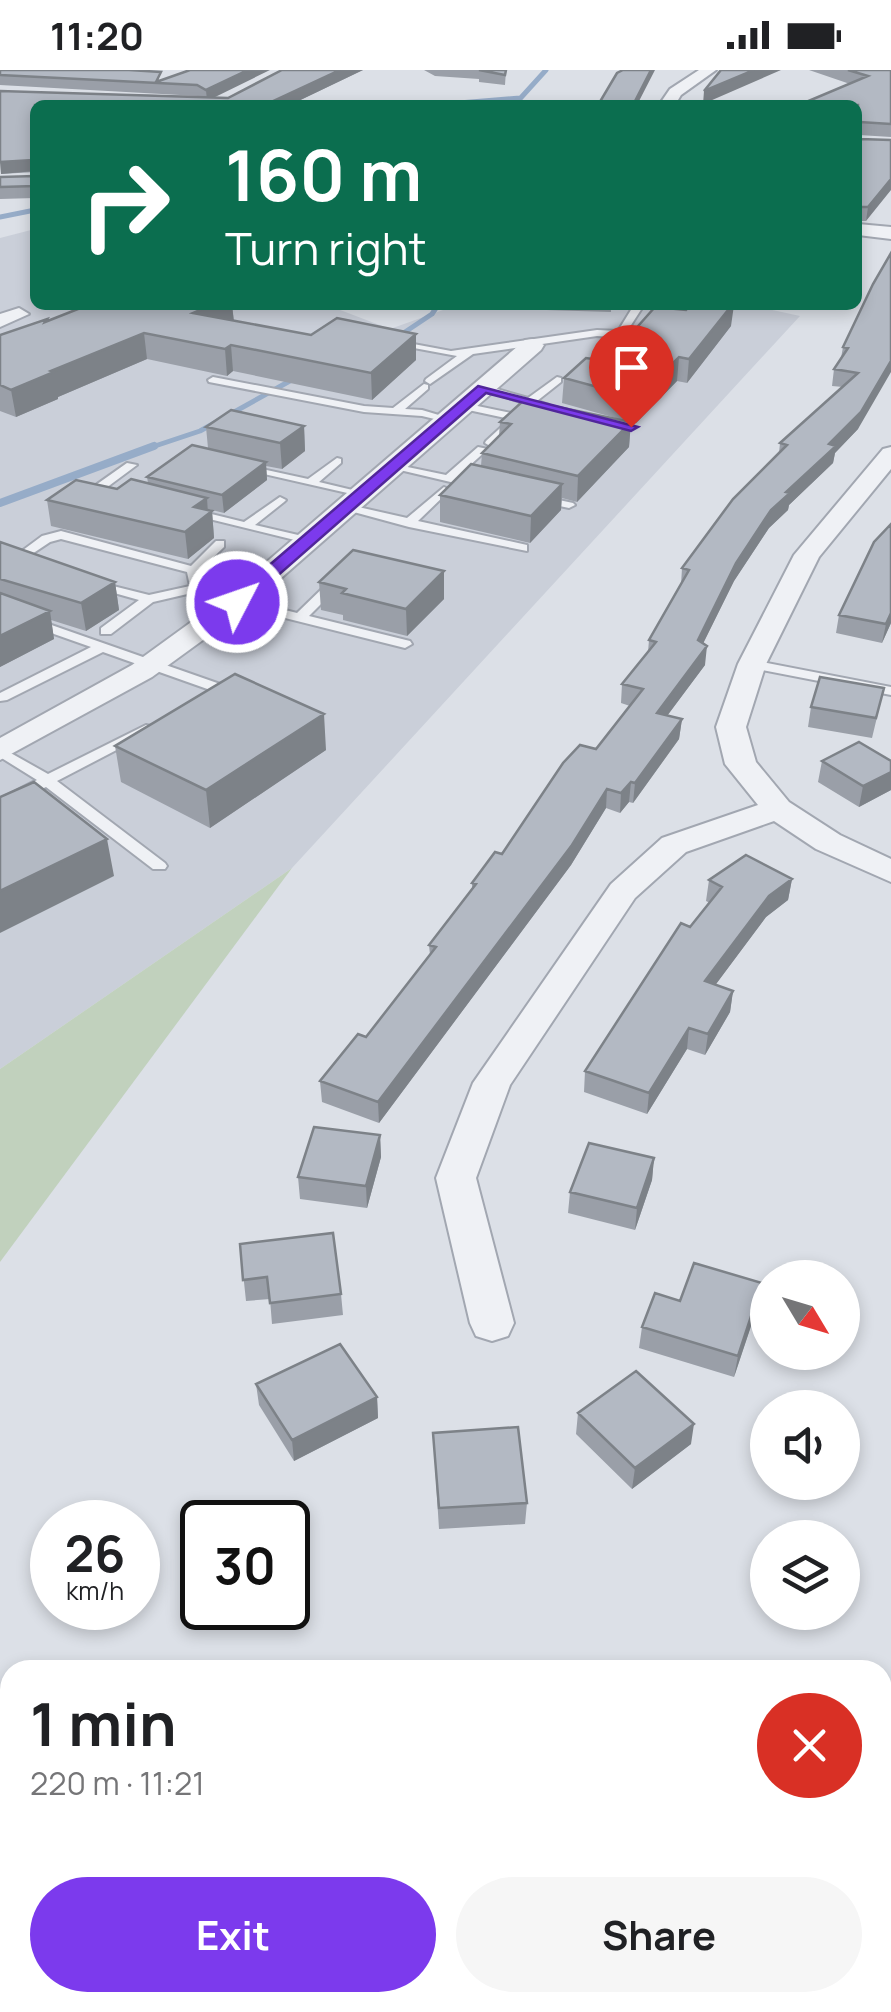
<!DOCTYPE html>
<meta charset="utf-8">
<style>
:root{--surface:#fff;--page:#f6f6f6;--text:#202124;--muted:#757577;--accent:#7c3aed}
body{margin:0;font-family:Manrope,sans-serif;background:var(--page);color:var(--text);height:100vh;display:flex;flex-direction:column;font-size:38px;white-space:nowrap}
*{box-sizing:border-box;margin:0}
p{font-size:32px;color:var(--muted)}
.icon{flex:none;width:55px;height:55px;fill:none;stroke:currentColor;stroke-width:2;stroke-linecap:round;stroke-linejoin:round}
.map{position:relative;flex:1;overflow:hidden}
.panel{position:absolute;left:0px;top:1590px;width:892px;height:352px;display:flex;flex-direction:column;background:var(--surface);border-radius:30px 30px 0 0;box-shadow:0 5px 15px #0003}
.panel>*{flex:none}
.guide{position:absolute;left:30px;top:30px;width:832px;height:210px;border-radius:15px;box-shadow:0 5px 15px #0003;background:#0b6e4f;color:#fff;overflow:hidden}
.needle{width:65px;rotate:128deg}
.tools{position:absolute;left:750px;top:1190px;display:grid;gap:20px}
.tools a{display:grid;place-items:center;width:110px;height:110px;border-radius:50%;background:var(--surface);box-shadow:0 5px 15px #0003;font-size:50px}
.speed{position:absolute;left:30px;top:1430px;display:flex;gap:20px;font-size:50px;font-weight:700;text-align:center}
.speed>*{display:grid;place-content:center;width:130px;height:130px;border-radius:50%;background:var(--surface);box-shadow:0 5px 15px #0003;line-height:1}
.speed small{font-size:25px;font-weight:400}
.speed .limit{border:5px solid #111;border-radius:15px;background:#fff;color:#111}
.pin{position:absolute;display:grid;place-items:center;width:85px;height:85px;color:#fff;margin:-102px -42px;border-radius:50% 50% 50% 0;rotate:-45deg;box-shadow:0 0 10px #0007}
.pin .icon{rotate:45deg}
.me{position:absolute;width:110px;margin:-55px;rotate:49deg;stroke-linejoin:round;filter:drop-shadow(0 0 8px #0008)}
.turn{display:flex;align-items:center;gap:35px;height:210px;padding:0 30px;font-size:45px}
.turn .icon{width:130px;height:130px;stroke-width:2.5}
.turn b{display:block;font-size:70px;line-height:85px}
.round{display:grid;place-items:center;flex:none;width:105px;height:105px;border-radius:52px;background:var(--page)}
.summary{display:flex;align-items:center;justify-content:space-between;height:170px;padding:0 30px}
h1{font-size:60px;font-weight:700;line-height:75px}
.primary-button{display:flex;gap:20px;margin-top:auto;padding:20px 30px}
.primary-button a{flex:1;height:115px;border-radius:60px;background:var(--accent);color:#fff;font-size:40px;font-weight:700;line-height:115px;text-align:center}
.primary-button a+a{background:var(--page);color:var(--text)}
.status{display:flex;justify-content:space-between;align-items:center;height:70px;padding:0 50px;background:var(--surface);direction:ltr}
.status svg{height:28px;fill:currentColor}
.map>svg:first-child{display:block}
.built{fill:#cacfd9}
.green{fill:#c1d1bd}
.lines{fill:none;stroke-linecap:round;stroke-linejoin:round}
.stream-far1{stroke:#96acc8;stroke-width:5}
.stream{stroke:#96acc8;stroke-width:8}
.lane-casing{stroke:#a2a7b1;stroke-width:4}
.street-casing{stroke:#a2a7b1;stroke-width:4}
.lane{fill:#eff1f5;fill-rule:evenodd}
.street{fill:#eff1f5;fill-rule:evenodd}
.wall{fill:#9a9fa8}
.shaded-wall{fill:#7d8288}
.building{fill:#b3b9c3;stroke:#7d8288;stroke-width:2.5}
.route{fill:#7c3aed;stroke:#51269a;stroke-width:2.5}
</style>
<div class="status"><b>11:20</b><svg viewBox="0 0 49 12"><path d="M0 12V9h3v3zM5 12V6h3v6zM10 12V3h3v9zM15 12V0h3v12zM26 1h20v11H26zM47 4h2v5h-2z"/></svg></div>
<div class="map">
<svg width="891" height="1942" viewBox="0 0 891 1942">
<rect width="100%" height="100%" fill="#dce0e7"/>
<path class="built" d="M35 159V235H327L390 259 457 235H750L800 246 292 798 0 999V168Z"/>
<path class="green" d="M292 798 0 1192V999Z"/>
<g class="lines">
<path class="stream-far1" d="M517 32 546 0
M435 35 520 28
M0 147 35 140
M396 268 432 244 438 235
M146 379 200 361 297 307"/>
<path class="stream" d="M0 433 154 376"/>
<g class="lane-casing">
<path id="lane" d="M634 235H644L624 266 589 303 584 300 613 267 597 266 473 284 430 314 425 311 426 309 457 286 387 273 392 270 451 281 597 260 618 261Z
M213 307 364 336 393 338 424 314 428 315V319L405 339 422 340 452 349 447 352 422 346 364 342 209 312 208 310Z
M557 307 561 308V312L537 331 549 335V339L545 340 478 318 483 315 528 328Z
M463 333 531 347 536 350 531 353 520 351 490 376 485 373 486 371 510 349 459 338 458 336Z
M478 377 488 379 457 407 480 413 482 415 476 418 387 397 393 394 446 405Z
M337 388 341 389V393L319 412 365 423V427L238 398 244 395 308 409Z
M127 393 137 395 106 418 117 421V425L93 421V417Z
M444 417 450 420 448 422 418 451 527 475V481L409 457 339 438 345 434 407 448Z
M540 426 573 433 575 435 569 438 536 431V427Z
M280 427 286 430 284 432 255 455 311 468V474L185 443 191 439 244 452Z
M61 461 191 496 216 471H224V477L199 501 203 516 241 529 297 543 331 510H339V516L309 546 410 571 412 574 405 578 233 535 196 522 153 532 111 564H101V558L139 530 93 517V511L149 525 190 516 187 502 61 469 50 472 26 488 30 492 28 495H20L11 489 42 466Z
M0 537 240 621 242 624 235 628 230 627 103 582 7 630 0 631V623L91 577 0 545Z
M752 590 891 617V625L747 597V591Z
M146 655 151 656V662L57 711 165 793 167 796 165 799H153L46 717 0 739V729L37 710 0 687V677L48 704Z"/>
</g>
<g class="street-casing">
<path id="street" d="M699 0H716L681 25 675 35H659L670 19Z
M858 154 891 157V169L858 165Z
M19 238 29 244 0 257V244Z
M533 269 544 275 541 280 247 538 152 607 0 690V668L132 595 227 526 525 270Z
M891 377V399L819 487 766 594 746 657 756 692 789 732 840 765 891 789V812L816 779 774 751 686 782 635 828 510 1015 476 1108 514 1253 508 1266 492 1271 476 1266 470 1253 436 1108 473 1013 611 814 662 768 758 735 725 694 716 657 738 594 794 485 883 379Z"/>
</g>
<use href="#lane" class="lane"/>
<use href="#street" class="street"/>
</g>
<path class="wall" d="M0 0 162 10 190 0 215 27 228 28 282 0H363L290 35H35V102L1 104 0 21 198 26 0 15Z
M424 0H506L505 15 479 12V9L435 6Z
M809 0H891V67L859 65 860 69 891 70 866 151H858V35L850 14Z
M35 106V128L0 129V107Z
M891 183 858 359 835 383 833 393 789 435 788 440 769 458 734 511 703 573 705 595 667 646 682 649 679 669 633 733 629 732 620 743 606 738 571 795 379 1053 322 1032 320 1011 366 967 430 885 429 875 472 820V813L502 784 596 679 630 636 621 633 622 614 648 582 649 570 681 515 682 498 779 383 780 373 843 317 832 316 834 299 841 288 843 277Z
M88 235H232L234 251 311 265 416 264V290L372 330 233 301 227 306 147 289 58 327V329L16 347 0 341V265L47 251Z
M546 235H611V242L546 240Z
M731 256 687 313 677 311 636 353 631 352 629 377 577 432 562 428 561 440 530 473 440 452V425L481 396 482 383 499 366 500 352H630L562 333 564 308 607 291Z
M304 356 305 381 282 399 266 396 267 410 224 443 208 439 212 441 214 468 188 489 51 456 47 430 148 413 147 407 208 378 206 357Z
M0 472 115 512 119 540 86 561 51 550 54 569 0 597Z
M444 501V529L407 566 343 550V545L321 540 319 512Z
M839 545 891 553 882 573 836 563Z
M884 618 872 668 808 657 811 637Z
M115 676 326 680 210 758 121 712Z
M822 691H891V720L859 737 818 712Z
M792 809 788 830 766 847 715 915 733 921 730 942 705 985 687 979 647 1044 584 1022 585 1001 690 857 710 833 706 831 709 810Z
M380 1065 381 1087 367 1138 300 1129 298 1107Z
M654 1088 652 1110 635 1160 568 1143 570 1122Z
M240 1174 341 1224 343 1245 272 1254 270 1229 246 1231Z
M762 1213 758 1235 734 1307 639 1278 642 1257 680 1231Z
M256 1314 377 1327 378 1348 294 1391 259 1335Z
M578 1343 691 1374 632 1419 576 1364Z
M433 1363 527 1433 525 1454 439 1459Z"/>
<path class="shaded-wall" d="M248 0H270L207 31 206 20Z
M340 0H363L290 35H265Z
M651 0H655L637 35H633Z
M754 0H781L703 34 704 21Z
M33 90 35 101 1 104 0 92Z
M891 109V120L866 151 868 137Z
M212 235H232L234 253 193 243Z
M732 235H734L731 256 687 313 689 289Z
M144 263 147 289 58 327V329L16 347 11 320 51 301Z
M416 264V290L372 330 371 303Z
M231 275 233 301 227 306 225 279Z
M679 287 677 311 636 353 638 328Z
M891 291V302L858 359 835 383 833 393 789 435 788 440 769 458 734 511 696 588 698 570 736 493 771 440 829 374Z
M631 352 629 377 577 432 578 406Z
M304 356 305 381 282 399 280 373Z
M266 392 267 410 224 443 222 425Z
M562 414 561 440 530 473 531 446Z
M207 428 208 444 212 441 214 468 188 489 185 462 194 437Z
M444 501V529L407 566 406 539Z
M115 512 119 540 86 561 81 533Z
M50 541 54 569 0 597V566Z
M891 543V553L882 573 886 554Z
M707 576 705 595 655 662 657 643Z
M324 644 326 680 210 758 206 720Z
M682 649 679 669 633 733 635 713Z
M891 702V720L859 737 863 716Z
M631 712 629 732 620 743 621 723Z
M607 719 606 738 571 795 379 1053 378 1032Z
M107 769 114 806 0 863V821Z
M792 809 788 830 766 847 702 933 705 911 769 826Z
M733 921 730 942 705 985 708 964Z
M689 958 687 979 647 1044 649 1023Z
M380 1065 381 1087 367 1138 366 1116Z
M654 1088 652 1110 635 1160 637 1138Z
M762 1213 758 1235 734 1307 738 1286Z
M377 1327 378 1348 294 1391 292 1370Z
M694 1354 691 1374 632 1419 635 1398Z"/>
<path class="building" d="M0 0H129L161 2 156 12 190 0H248L206 20 197 15 0 5Z
M282 0H340L265 35H35V91L33 90 0 92V21L228 28Z
M479 0H506L505 5Z
M623 0H651L633 35H598L617 3Z
M721 0H754L704 21Z
M848 0H891V54L860 52 858 55V35H799L868 6Z
M858 61 860 69 891 70V109L868 137H858V140Z
M35 106V116L0 117V107Z
M891 183V291L861 342 829 374 836 376 786 422 790 423 771 440 736 493 698 570 707 576 657 643 682 649 635 713 631 712 621 723 607 719 572 775 378 1032 320 1011 358 964 366 967 436 877 429 875 476 814 472 813 495 782 502 784 563 693 580 675 596 679 643 619 622 614 656 572 649 570 689 500 682 498 733 429 787 375 780 373 858 303 834 299 848 278 843 277 873 214Z
M88 235H212L193 243 311 265 337 248 416 264 371 303 231 275 225 279 144 263 51 301 54 302 11 320 0 315V265L47 249 45 252Z
M690 235H732L689 289 679 287 638 328 564 308 586 288 607 291 655 237 686 240Z
M524 330 631 352 578 406 482 383 511 354 500 352Z
M231 340 304 356 280 373 206 357Z
M192 375 266 392 222 425 147 407Z
M471 394 562 414 531 446 440 425Z
M131 409 207 428 194 437 212 441 185 462 47 430 76 410 117 419Z
M891 454V543L886 554 839 545 874 472Z
M0 472 115 512 81 533 0 509Z
M353 480 444 501 406 539 342 523 346 519 319 512Z
M0 523 50 541 0 566Z
M235 604 324 644 206 720 115 676Z
M820 607 884 618 876 648 811 637Z
M859 672 891 691V702L863 716 822 691Z
M34 712 107 769 0 821V727Z
M746 785 792 809 769 826 705 911 733 921 708 964 689 958 649 1023 585 1001 681 853 690 857 722 817 709 810Z
M314 1057 380 1065 366 1116 298 1107Z
M589 1073 654 1088 637 1138 570 1122Z
M333 1163 341 1224 270 1233 267 1207 243 1210 240 1174Z
M694 1193 762 1213 738 1286 642 1257 655 1223 680 1231Z
M340 1274 377 1327 292 1370 256 1314Z
M636 1301 694 1354 635 1398 578 1343Z
M518 1357 527 1433 439 1438 433 1363Z"/>
<path class="route" d="M478 316 638 357 631 361 486 323 243 536H231V528Z"/>
</svg>
<div class="tools">
<a><svg class="needle" viewBox="-14 -14 28 28"><path d="M0-13l5 13h-10z" fill="#e53935"/><path d="M0 13l5-13h-10z" fill="#757577"/></svg></a>
<a><svg class="icon" aria-label="sound" viewBox="0 0 24 24"><path d="M4 9h4l5-4v14l-5-4H4zM17 9q2 3 0 6"/></svg></a>
<a><svg class="icon" aria-label="layers" viewBox="0 0 24 24"><path d="M12 4l9 5-9 5-9-5zM3 14l9 5 9-5"/></svg></a>
</div>
<div class="speed"><div>26<small>km/h</small></div><div class="limit">30</div></div>
<div class="pin" style="left:631px;top:357px;background:#d93025"><svg class="icon" aria-label="arrive" viewBox="0 0 24 24"><path d="M6 21V4h12l-3 4 3 4H6"/></svg></div>
<svg class="me" style="left:237px;top:532px" viewBox="-20 -20 40 40"><circle r="17" fill="#7c3aed" stroke="#fff" stroke-width="3"/><path d="M0-11L8 9 0 5-8 9z" fill="#fff"/></svg>
<div class="guide">
<div class="turn"><svg class="icon" aria-label="right" viewBox="0 0 24 24"><path d="M7 20v-9h11M14 6l5 5-5 5"/></svg><div><b>160 m</b>Turn right</div></div>
</div>
<section class="panel">
<div class="summary"><div><h1>1 min</h1><p>220 m · 11:21</p></div><a class="round" style="background:#d93025;color:#fff"><svg class="icon" aria-label="close" viewBox="0 0 24 24"><path d="M6 6l12 12M18 6L6 18"/></svg></a></div>
<div class="primary-button"><a>Exit</a><a>Share</a></div>
</section>
</div>
